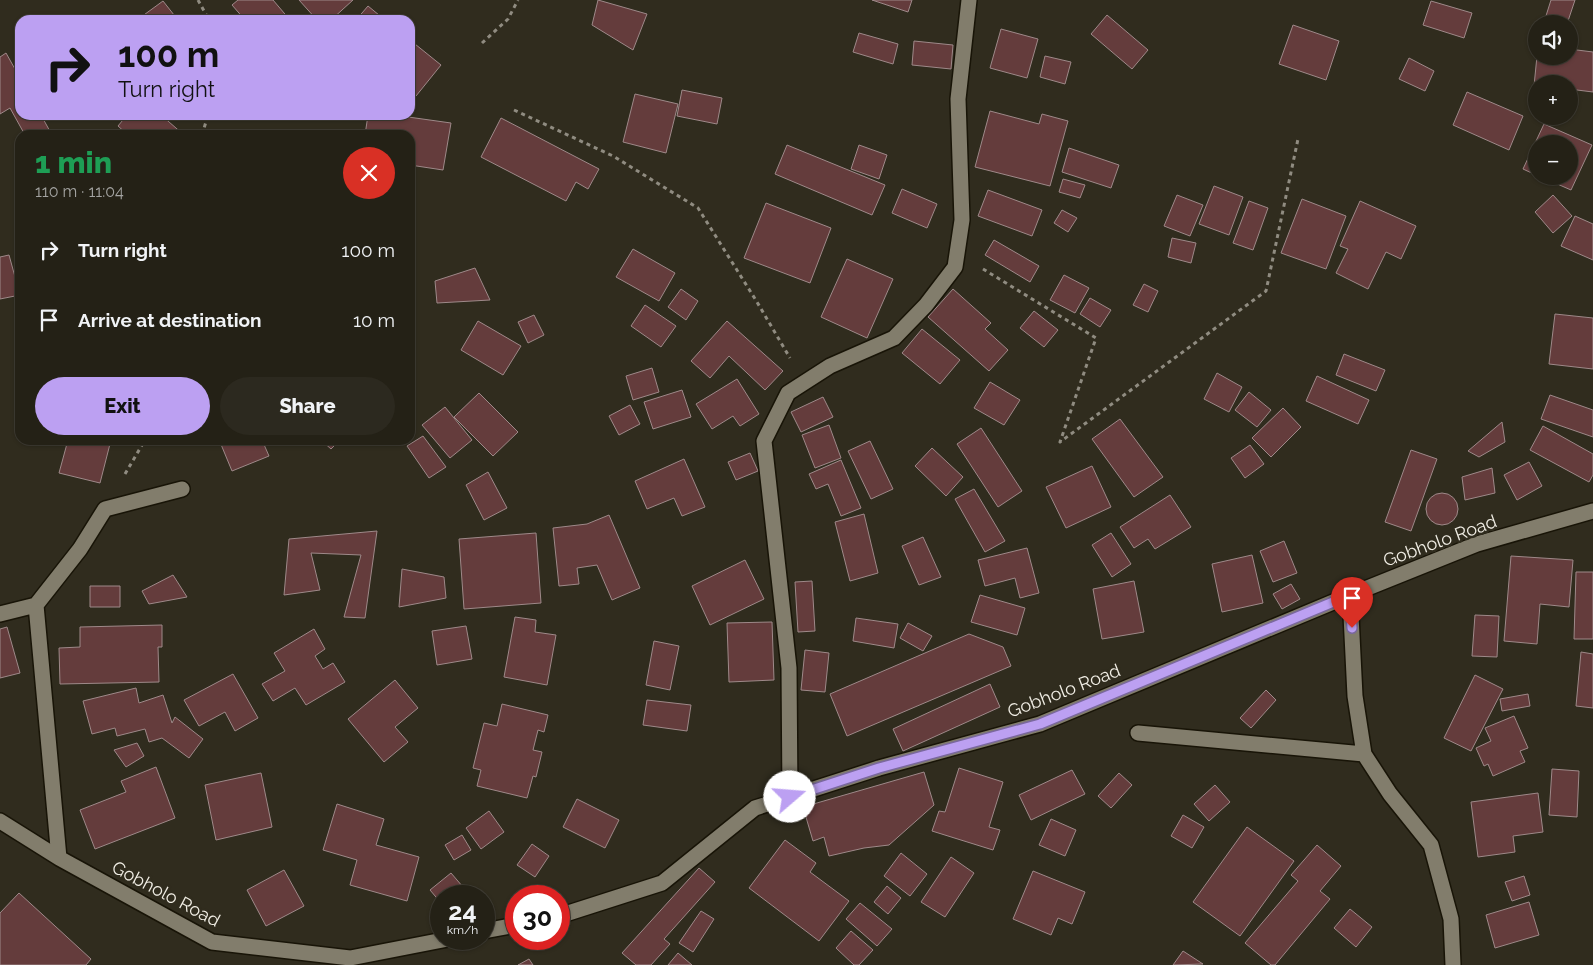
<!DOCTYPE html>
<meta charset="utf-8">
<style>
:root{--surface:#242116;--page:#2c291f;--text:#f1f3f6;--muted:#a3a3a1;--line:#413e35;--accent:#bca0f2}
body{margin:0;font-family:Raleway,sans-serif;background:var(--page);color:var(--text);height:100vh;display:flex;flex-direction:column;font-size:19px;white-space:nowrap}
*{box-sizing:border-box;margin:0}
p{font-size:16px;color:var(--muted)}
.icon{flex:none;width:28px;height:28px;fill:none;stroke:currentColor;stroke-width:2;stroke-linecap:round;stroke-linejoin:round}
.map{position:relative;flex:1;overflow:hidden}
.drawer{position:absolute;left:15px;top:130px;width:400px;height:315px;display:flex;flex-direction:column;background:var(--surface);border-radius:15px;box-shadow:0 1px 4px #0004,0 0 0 1px var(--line)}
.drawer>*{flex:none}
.guide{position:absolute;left:15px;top:15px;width:400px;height:105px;border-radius:15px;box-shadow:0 1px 4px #0004,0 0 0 1px var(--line);background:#bca0f2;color:#111;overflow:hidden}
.controls{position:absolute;left:1528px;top:15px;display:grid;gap:10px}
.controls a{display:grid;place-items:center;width:50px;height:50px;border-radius:50%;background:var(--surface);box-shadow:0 1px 4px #0004,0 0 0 1px var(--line);font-size:25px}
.speed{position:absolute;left:430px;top:885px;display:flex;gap:10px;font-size:25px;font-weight:700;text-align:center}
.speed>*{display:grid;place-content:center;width:65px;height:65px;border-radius:50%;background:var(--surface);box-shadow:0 1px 4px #0004,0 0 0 1px var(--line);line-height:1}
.speed small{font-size:12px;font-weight:400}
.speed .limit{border:8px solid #d22;background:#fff;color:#111}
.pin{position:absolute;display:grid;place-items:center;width:42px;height:42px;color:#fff;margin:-51px -21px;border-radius:50% 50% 50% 0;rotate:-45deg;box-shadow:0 0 5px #0007}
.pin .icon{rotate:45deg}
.me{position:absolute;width:55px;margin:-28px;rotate:72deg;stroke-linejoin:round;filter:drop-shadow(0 0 4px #0008)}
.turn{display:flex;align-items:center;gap:18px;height:105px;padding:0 20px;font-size:22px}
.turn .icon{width:65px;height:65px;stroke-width:2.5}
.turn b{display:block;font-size:35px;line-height:42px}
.round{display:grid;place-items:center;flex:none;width:52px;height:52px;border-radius:26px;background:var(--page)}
.summary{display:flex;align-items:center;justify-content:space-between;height:85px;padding:0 20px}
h1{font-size:30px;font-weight:800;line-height:38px;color:#1e9e55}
.cta{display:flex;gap:10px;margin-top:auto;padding:10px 20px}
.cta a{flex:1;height:58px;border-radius:30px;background:var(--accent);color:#111;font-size:20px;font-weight:800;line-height:58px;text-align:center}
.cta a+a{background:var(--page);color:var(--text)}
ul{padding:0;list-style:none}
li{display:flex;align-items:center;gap:15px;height:70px;padding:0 20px}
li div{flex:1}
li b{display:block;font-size:19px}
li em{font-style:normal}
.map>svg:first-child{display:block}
.building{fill:#643c3c;stroke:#9e8989}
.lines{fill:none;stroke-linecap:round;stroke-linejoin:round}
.minor-casing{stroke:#181407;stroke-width:18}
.path{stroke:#908c81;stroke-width:3;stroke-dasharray:4 4;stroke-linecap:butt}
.minor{stroke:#827d6c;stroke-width:15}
.route-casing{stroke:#7a689d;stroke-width:12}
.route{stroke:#bca0f2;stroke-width:9}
.labels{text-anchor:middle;stroke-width:5;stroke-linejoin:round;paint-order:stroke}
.street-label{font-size:18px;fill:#f1eee5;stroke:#302c1e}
</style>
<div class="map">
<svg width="1593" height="965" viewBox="0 0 1593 965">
<rect width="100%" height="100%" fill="#302c1e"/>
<path class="building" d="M238 0H273L290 20H245L232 5Z
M299 0H353L331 20H317Z
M598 0 647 14 633 50 592 25Z
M872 0H912L908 12Z
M1551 0H1575L1567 24H1561L1545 19Z
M163 1 178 20H137Z
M1431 1 1472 13 1464 38 1423 25Z
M368 6 385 20H356Z
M1107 15 1148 50 1132 69 1091 34Z
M1293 25 1339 41 1326 80 1279 64Z
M1001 29 1038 39 1027 78 990 68Z
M859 33 898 44 893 64 853 52Z
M410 40 441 65 416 96 410 91Z
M914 41 953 45 951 69 912 65Z
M1569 49 1593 52V92L1569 89V84H1536V86H1534L1537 56H1569Z
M6 53 20 78V115H41L52 135H25L10 108 0 114V57Z
M1045 56 1071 62 1065 84 1040 77Z
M1409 58 1434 71 1425 91 1399 79Z
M682 90 722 98 717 124 677 116Z
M1467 92 1523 116 1509 150 1453 125Z
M635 94 678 104 666 153 623 142Z
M990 111 1039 124 1042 114 1068 121 1050 186 975 167Z
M127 115H161L184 135H128L118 126Z
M368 115H394L451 123 443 170 410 165V135H365Z
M501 118 599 169 588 189 576 182 566 201 481 157Z
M1544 124 1592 145 1571 190 1539 176H1569V144H1536V175L1523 169Z
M787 145 885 185 872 215 775 174Z
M859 145 887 155 879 179 851 169Z
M1069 148 1119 165 1111 188 1062 172Z
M1063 179 1085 185 1080 198 1059 192Z
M1214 186 1243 197 1229 235 1199 224Z
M902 189 937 204 927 228 892 213Z
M988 190 1042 210 1032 236 978 216Z
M1177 195 1203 205 1190 236 1164 226Z
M1553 195 1572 216 1553 233 1535 212Z
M1302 199 1346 216 1326 269 1281 253Z
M1249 201 1268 208 1253 250 1233 243Z
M1360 201 1416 226 1401 259 1386 252 1368 289 1336 273 1348 249 1340 246Z
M766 203 831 228 810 283 744 258Z
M1062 210 1077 218 1068 232 1054 223Z
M1575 216 1593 224V260L1561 246Z
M1172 238 1196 243 1191 263 1168 257Z
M994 240 1039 266 1030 282 985 255Z
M633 249 675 273 659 301 616 277Z
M9 255 20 295 0 299V257Z
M847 259 893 279 867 338 821 317Z
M475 268 490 300 437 303 435 281Z
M1064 275 1089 288 1075 313 1050 300Z
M1144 284 1158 291 1148 312 1133 305Z
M681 289 698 301 686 320 668 307Z
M953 289 991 323 985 329 1008 350 989 371 928 317Z
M1090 298 1111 310 1100 327 1080 314Z
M645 305 676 326 661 347 631 326Z
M1034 311 1058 330 1044 347 1020 328Z
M1555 314 1593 318V369L1549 364Z
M534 315 544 335 528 343 518 322Z
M478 321 521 346 503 375 461 350Z
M727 321 783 371 765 390 729 356 710 378 691 361Z
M922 329 960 360 940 384 902 353Z
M1344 354 1385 370 1376 391 1336 375Z
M652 368 659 392 633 400 626 376Z
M1217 373 1242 387 1229 412 1204 399Z
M1317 376 1369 400 1358 424 1306 401Z
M737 379 759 414 740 426 733 416 712 429 696 404Z
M990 382 1020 400 1004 425 974 408Z
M682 390 691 417 653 429 644 402Z
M1249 392 1271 410 1257 427 1235 410Z
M479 393 518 432 493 456 454 417Z
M1550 395 1593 410V437L1541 419Z
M823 397 833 417 801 432 791 412Z
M630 405 640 424 619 435 609 416Z
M445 407 472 440 450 458 422 425Z
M1283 408 1301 427 1271 457 1252 438Z
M1120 419 1163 477 1134 497 1092 439Z
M1502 422 1505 442 1479 457 1468 451Z
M829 425 841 458 815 468 802 435Z
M1543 426 1593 454V475L1589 482 1530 450Z
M981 428 1022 491 998 507 957 444Z
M423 436 446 467 429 478 407 446Z
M68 440H111L100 483 59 473Z
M224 440H262L269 456 232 471 220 442Z
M321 440H340L331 449Z
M870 441 893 489 871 499 848 451Z
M1250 445 1264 464 1245 478 1231 458Z
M932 448 963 477 946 496 915 466Z
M1411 450 1437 459 1411 531 1385 522Z
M750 453 758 471 736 480 728 462Z
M684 459 705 507 682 516 674 498 647 509 635 481Z
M841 460 861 508 841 516 828 484 816 489 809 474Z
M1529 462 1542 486 1517 500 1504 475Z
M1092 466 1111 507 1066 528 1046 487Z
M1492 468 1495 493 1465 500 1462 477Z
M488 472 507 508 484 520 466 485Z
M974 489 1005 541 985 552 955 499Z
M1426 509a16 16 0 1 1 32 0a16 16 0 1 1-32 0Z
M1170 495 1191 527 1155 549 1148 539 1134 548 1120 527Z
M864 514 878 573 850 581 835 522Z
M609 515 640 588 612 600 597 565 577 568 579 584 559 586 553 528 587 524Z
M377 531 365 618 344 617 361 555 311 553 320 590 284 595 289 539Z
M536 533 541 603 464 609 459 539Z
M1111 533 1131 564 1112 577 1092 545Z
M923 537 941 577 919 585 902 546Z
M1284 541 1297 573 1273 582 1260 551Z
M1027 548 1039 593 1020 598 1015 578 985 586 978 560Z
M1252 555 1263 603 1222 612 1212 564Z
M1511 556 1573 560 1569 607 1540 604 1537 644 1504 641Z
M745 560 764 599 710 625 692 586Z
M402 569 444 577 446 598 399 607Z
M1576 572H1593V639H1574Z
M173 575 187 597 149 604 142 591Z
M812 581 815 631 798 632 795 582Z
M1134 581 1144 632 1102 639 1093 589Z
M1291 584 1300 599 1282 609 1273 594Z
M90 586H120V607H90Z
M980 595 1025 608 1017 635 971 622Z
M1475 615 1499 616 1497 657 1472 656Z
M515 617 536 620 535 632 556 635 547 685 504 677Z
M856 618 898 624 894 648 853 641Z
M772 622 774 680 729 682 727 623Z
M908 623 932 636 923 651 900 638Z
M162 625V647H158L159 682 60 684 59 648 80 647V627Z
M466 626 472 659 437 665 432 631Z
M7 627 20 673 0 678V629Z
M314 629 325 649 315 656 323 669 333 663 345 682 306 705 295 688 273 701 262 684 285 671 274 653Z
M969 634 1003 647 1011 666 847 736 830 694Z
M654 641 679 646 670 690 646 685Z
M805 650 829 653 825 692 801 690Z
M1581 652 1593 654V708L1576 706Z
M233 674 258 718 235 731 225 712 199 726 184 700Z
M1475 675 1503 689 1471 751 1444 738Z
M395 680 418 708 395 727 408 742 384 762 348 719Z
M990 684 1000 707 903 751 893 729Z
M136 688 139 703 163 695 172 723 175 717 203 739 189 758 162 738 149 742 145 729 117 736 115 728 92 734 83 701Z
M1266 690 1276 700 1251 728 1240 718Z
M1528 694 1530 706 1502 711 1500 699Z
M647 700 691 705 687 731 643 725Z
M502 704 548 715 544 732 538 730 533 750 542 752 536 777 533 776 527 798 477 786 481 770 473 768 484 723 497 726Z
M1514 716 1528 748 1520 751 1525 762 1493 776 1488 764 1484 766 1476 748 1491 741 1485 728Z
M137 743 144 756 126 767 114 750Z
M156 767 175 818 95 849 80 810 126 792 121 781Z
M959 768 1003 782 989 827 1000 830 993 850 932 831 939 811 945 812Z
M1552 769 1579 771 1577 817 1549 815Z
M1072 770 1085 794 1031 820 1019 795Z
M924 772 934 805 889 845 864 848 829 856 824 837 813 841 803 807Z
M261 773 272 827 216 840 205 785Z
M1119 773 1132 785 1111 808 1098 796Z
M1215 785 1230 802 1209 821 1194 804Z
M1538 793 1543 832 1513 836 1515 852 1478 857 1471 802Z
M577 799 619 820 605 848 563 827Z
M337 804 384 819 376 845 419 857 407 901 350 885 357 860 323 850Z
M489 811 504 832 481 849 466 828Z
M1183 815 1204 827 1192 848 1171 836Z
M1051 819 1076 830 1065 856 1039 845Z
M1247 827 1294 861 1240 936 1193 902Z
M462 835 471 850 454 860 445 845Z
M785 840 816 863 810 872 849 901 819 941 749 888Z
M532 844 549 856 535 877 517 865Z
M1317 845 1341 866 1320 891 1330 899 1275 965H1271L1245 943 1298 881 1291 875Z
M901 853 927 874 910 896 884 876Z
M951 857 974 873 945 917 921 902Z
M699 868 715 882 664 939 670 944 651 965H636L622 953Z
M284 870 304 906 266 926 247 890Z
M1033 871 1085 892 1072 924 1058 918 1051 935 1013 919Z
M451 873 463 887 451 896H441V903L430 890Z
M1524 876 1530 895 1512 901 1505 882Z
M887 886 901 898 888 914 874 902Z
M19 893 91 959 86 965H0V913Z
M1529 902 1539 935 1495 948 1486 915Z
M860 903 892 929 877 946 846 919Z
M1350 909 1372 927 1356 947 1334 928Z
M701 911 714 919 693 952 679 943Z
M851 931 873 950 859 965H854L836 948Z
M1183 951 1203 964 1173 965Z
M678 953 692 965H668Z
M529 959 533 965H518Z"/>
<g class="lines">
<g class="minor-casing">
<path id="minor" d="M1350 595 1355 696 1364 754 1390 794 1431 845 1451 919 1453 965
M36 605 59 858
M0 614 36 605 80 549 105 509 182 489
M1138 733 1364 754
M790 797 789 668 764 441 788 393 830 366 894 338 926 305 955 267 962 220 958 99 969 0
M0 821 59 858 212 942 350 958 448 939
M559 916 662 883 755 808 879 768 1040 724 1350 595 1477 544 1593 511
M484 931 516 925"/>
</g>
<path class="path" d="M198 0 209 20
M482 43 508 19 518 0
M514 110 613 156 698 208 757 302 790 358
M202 135 208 115
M983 269 1096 338 1060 442 1266 291 1298 139
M125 474 145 440"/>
<use href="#minor" class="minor"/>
</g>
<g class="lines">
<g class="route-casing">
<path id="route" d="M790 797 879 768 1040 724 1350 595 1352 628"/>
</g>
<use href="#route" class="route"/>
</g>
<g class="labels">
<g class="street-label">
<text transform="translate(1440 541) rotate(-20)" y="6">Gobholo Road</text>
<text transform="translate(1064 691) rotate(-21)" y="6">Gobholo Road</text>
<text transform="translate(166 894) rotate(28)" y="6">Gobholo Road</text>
</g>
</g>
</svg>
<div class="controls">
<a><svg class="icon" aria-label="sound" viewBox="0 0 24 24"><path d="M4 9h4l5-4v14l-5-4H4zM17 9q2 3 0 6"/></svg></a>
<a>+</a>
<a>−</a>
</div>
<div class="speed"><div>24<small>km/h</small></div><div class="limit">30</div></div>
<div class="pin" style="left:1352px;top:628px;background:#d93025"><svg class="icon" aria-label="arrive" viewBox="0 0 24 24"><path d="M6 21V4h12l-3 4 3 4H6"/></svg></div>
<svg class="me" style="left:790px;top:797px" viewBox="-20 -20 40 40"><circle r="19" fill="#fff"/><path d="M0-13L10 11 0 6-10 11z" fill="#bca0f2"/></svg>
<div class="guide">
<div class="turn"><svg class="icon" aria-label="right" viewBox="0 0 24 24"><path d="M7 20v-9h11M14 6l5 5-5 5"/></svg><div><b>100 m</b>Turn right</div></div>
</div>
<section class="drawer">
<div class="summary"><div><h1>1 min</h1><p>110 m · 11:04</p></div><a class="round" style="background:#d93025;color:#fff"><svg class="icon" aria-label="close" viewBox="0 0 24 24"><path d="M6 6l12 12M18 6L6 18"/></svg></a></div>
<ul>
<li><svg class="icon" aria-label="right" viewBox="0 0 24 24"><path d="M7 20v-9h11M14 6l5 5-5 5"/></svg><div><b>Turn right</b></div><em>100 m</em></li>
<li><svg class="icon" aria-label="arrive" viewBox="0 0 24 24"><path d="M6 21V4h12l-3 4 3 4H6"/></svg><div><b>Arrive at destination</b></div><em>10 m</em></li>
</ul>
<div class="cta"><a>Exit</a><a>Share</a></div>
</section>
</div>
